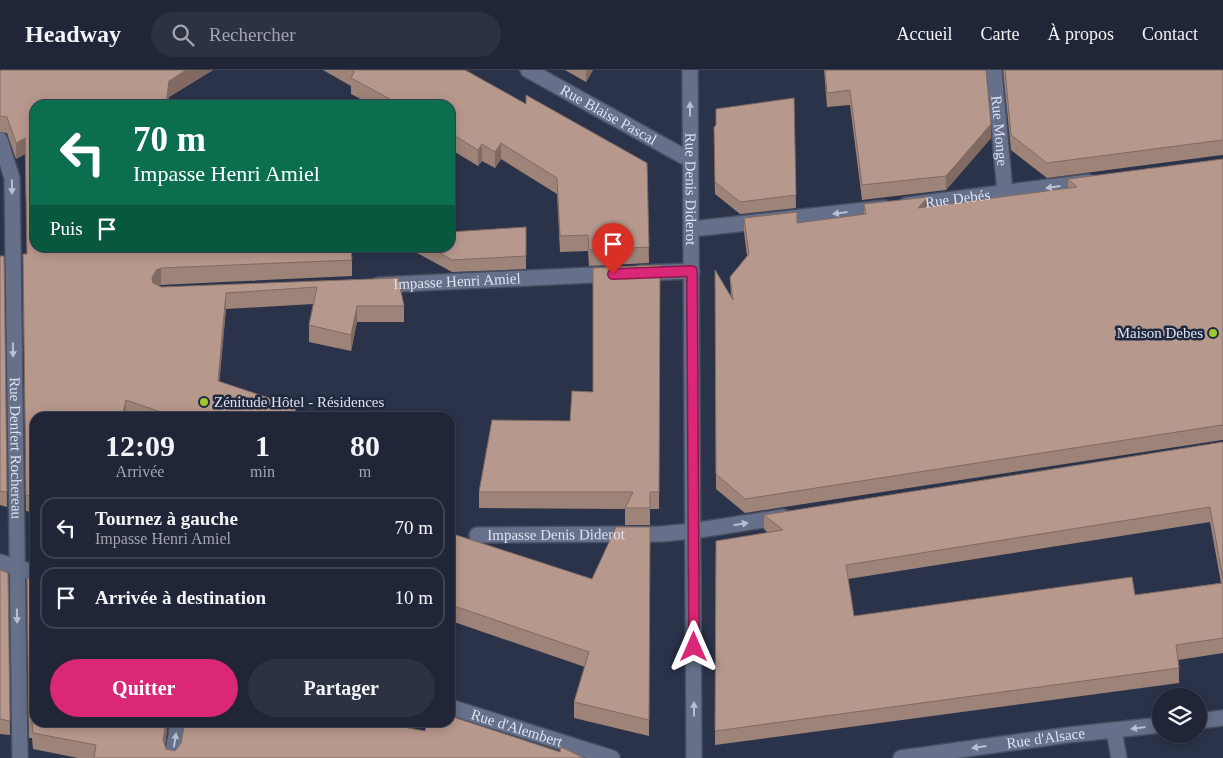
<!DOCTYPE html>
<html lang="fr">
<meta charset="utf-8">
<style>
:root{--surface:#202638;--page:#2d3243;--text:#f1f3f6;--muted:#a2a5ae;--line:#3d4353;--accent:#db2777}
body{margin:0;font-family:"Times New Roman",serif;background:var(--page);color:var(--text);height:100vh;display:flex;flex-direction:column;font-size:19px;white-space:nowrap}
*{box-sizing:border-box;margin:0}
p{font-size:16px;color:var(--muted)}
.icon{flex:none;width:28px;height:28px;fill:none;stroke:currentColor;stroke-width:2;stroke-linecap:round;stroke-linejoin:round}
.map{position:relative;flex:1;overflow:hidden}
.drawer{position:absolute;left:30px;top:342px;width:425px;height:315px;display:flex;flex-direction:column;background:var(--surface);border-radius:15px;box-shadow:0 2px 12px #0003,0 0 0 1px var(--line)}
.drawer>*{flex:none}
.guide{position:absolute;left:30px;top:30px;width:425px;height:152px;border-radius:15px;box-shadow:0 2px 12px #0003,0 0 0 1px var(--line);background:#0b6e4f;color:#fff;overflow:hidden}
.controls{position:absolute;left:1152px;top:618px;display:grid;gap:10px}
.controls a{display:grid;place-items:center;width:55px;height:55px;border-radius:50%;background:var(--surface);box-shadow:0 2px 12px #0003,0 0 0 1px var(--line);font-size:25px}
.pin{position:absolute;display:grid;place-items:center;width:42px;height:42px;color:#fff;margin:-51px -21px;border-radius:50% 50% 50% 0;rotate:-45deg;box-shadow:0 0 5px #0007}
.pin .icon{rotate:45deg}
.me{position:absolute;width:55px;margin:-28px;rotate:0deg;stroke-linejoin:round;filter:drop-shadow(0 0 4px #0008)}
.turn{display:flex;align-items:center;gap:18px;height:105px;padding:0 20px;font-size:22px}
.turn .icon{width:65px;height:65px;stroke-width:2.5}
.turn b{display:block;font-size:35px;line-height:42px}
.then{display:flex;align-items:center;height:48px;padding:0 20px;background:#0003;gap:10px;font-size:19px}
.eta{display:flex;justify-content:space-evenly;align-items:center;height:85px;text-align:center}
.eta b{font-size:30px;font-weight:700;line-height:35px}
.primary-button{display:flex;gap:10px;margin-top:auto;padding:10px 20px}
.primary-button a{flex:1;height:58px;border-radius:30px;background:var(--accent);color:#fff;font-size:20px;font-weight:700;line-height:58px;text-align:center}
.primary-button a+a{background:var(--page);color:var(--text)}
ul{padding:0;list-style:none}
li{display:flex;align-items:center;gap:15px;height:62px;margin:0 10px 8px;padding:0 10px;border:2px solid var(--line);border-radius:15px}
li div{flex:1}
li b{display:block;font-size:19px}
li em{font-style:normal}
header{display:flex;align-items:center;gap:30px;box-sizing:border-box;height:70px;padding:0 25px;background:var(--surface);border-bottom:1px solid var(--line)}
header strong{font-size:24px}
nav{display:flex;gap:28px;margin-inline-start:auto;font-size:18px}
.search{width:350px;height:45px;background:var(--page);display:flex;align-items:center;gap:12px;box-sizing:border-box;padding:0 18px;border-radius:28px;color:var(--muted);font-size:19px}
.map>svg:first-child{display:block}
.lines{fill:none;stroke-linecap:round;stroke-linejoin:round}
.service-casing{stroke:#474e61;stroke-width:18}
.minor-casing{stroke:#474e61;stroke-width:18}
.tertiary-casing{stroke:#474e61;stroke-width:18}
.service{stroke:#66708a;stroke-width:15}
.minor{stroke:#66708a;stroke-width:15}
.tertiary{stroke:#66708a;stroke-width:15}
.wall{fill:#9d8378;fill-rule:evenodd}
.shaded-wall{fill:#806a62}
.building{fill:#b7988c;stroke:#806a62}
.oneway{fill:#b9c0d1}
.route-casing{stroke:#8e194d;stroke-width:12}
.route{stroke:#db2777;stroke-width:9}
.poi-dot{fill:#9eca2f;stroke:#21293f;stroke-width:2}
.labels{text-anchor:middle;stroke-width:5;stroke-linejoin:round;paint-order:stroke}
.street-label{font-size:15px;fill:#dce2f0;stroke:#21293f}
.poi-label{font-size:15px;fill:#dce2f0;stroke:#21293f;text-anchor:end}
</style>
<header>
<strong>Headway</strong>
<div class="search"><svg class="icon" aria-label="search" viewBox="0 0 24 24"><circle cx="10" cy="10" r="6"/><path d="M15 15l6 6"/></svg>Rechercher</div>
<nav><a>Accueil</a><a>Carte</a><a>À propos</a><a>Contact</a></nav>
</header>
<div class="map">
<svg width="1223" height="688" viewBox="0 0 1223 688">
<rect width="100%" height="100%" fill="#2b334a"/>
<g class="lines">
<g class="service-casing">
<g id="service">
<path d="M641 203 692 201"/>
<path id="s1" d="M379 215 613 204"/>
<path id="s2" d="M477 465 661 464 693 461"/>
</g>
</g>
<g class="minor-casing">
<g id="minor">
<path id="s3" d="M528 0 690 90"/>
<path id="s4" d="M994 0 1005 123"/>
<path id="s5" d="M0 70 12 108 20 688"/>
<path id="s6" d="M907 135 1088 112"/>
<path d="M692 159 884 138"/>
<path d="M693 461 783 447"/>
<path d="M0 492 35 503"/>
<path id="s7" d="M450 637 612 688"/>
<path d="M1199 651 1223 648"/>
<path d="M1114 661 1119 688"/>
<path d="M172 688 178 652"/>
<path id="s8" d="M901 688 1068 665 1161 655"/>
</g>
</g>
<g class="tertiary-casing">
<g id="tertiary">
<path id="s9" d="M690 0 694 688"/>
</g>
</g>
<use href="#service" class="service"/>
<use href="#minor" class="minor"/>
<use href="#tertiary" class="tertiary"/>
</g>
<path class="wall" d="M0 0H213L169 27 168 35H35V178L352 190V206L161 215 158 216 161 217 398 208 404 236V252H357L351 281 309 272V255L313 234 226 239 219 312 296 348H128L126 347 35 348V443L26 441 23 200 27 184 25 84 16 89 7 63 0 62Z
M323 0H465L526 34 647 93 649 193 589 196 588 181 560 182 557 124 501 89 495 98 482 91 478 96 450 79V35H372L351 24V16Z
M565 0H593L586 12Z
M824 0H986L991 68 946 120 862 130 850 35 827 37Z
M1003 0H1223V85H1222L1047 108 1011 80Z
M794 28 796 138 740 144 715 124 714 69Z
M1223 89V370H1222L745 443 716 419 715 200 731 227 730 207 747 186 744 162V148L797 153 864 144V134L928 137 1068 118V109Z
M526 157V199L452 202 408 178H450Z
M0 186H4L7 437 0 435Z
M660 195 659 439H650V455H625V439L479 438V422L570 351 593 322Z
M1223 372V583L1178 590 1179 598V613L715 675 716 471 768 463 764 459V445ZM1210 452 1221 513 1135 525 854 546 848 509Z
M650 457 649 666 574 648V632L585 597 454 552 450 562V463L592 509Z
M0 500 8 503 10 665 0 664Z
M27 508 35 652H168L165 675 166 679 175 681 425 661 560 682 584 688H78L33 679 32 668H29Z"/>
<path class="shaded-wall" d="M186 0H213L169 27 168 35H166L169 11Z
M586 0H593L586 12Z
M991 54V68L946 120V106Z
M25 68V84L16 89V73Z
M501 73V89L495 98V82Z
M482 74V91L478 96V80Z
M928 127V141L918 138Z
M161 198V215L156 216 152 224V208L156 200Z
M226 223V239L218 328V311Z
M357 236V252L351 281V265Z
M126 330 125 348H122Z
M296 337V348H293Z
M454 536V552L450 562V546Z
M166 652H168L163 686V670Z"/>
<path class="building" d="M1 0H186L169 11 166 35H35V178H351L352 190 161 198 156 200 152 208 153 213 161 217 398 208 404 236H357L351 265 309 255 317 217 226 223 218 311 296 337 293 348H178L126 330 122 348H35V427L26 425 23 184H27L25 68 16 73 7 47 0 46V1Z
M351 0H465L526 34V25L647 93 649 177 589 180 588 165 560 166 557 108 501 73 495 82 482 74 478 80 450 63V35H387L390 29 351 8 354 2Z
M825 0H986L991 54 946 106 862 115 850 20 827 23Z
M1005 0H1223V71L1222 70 1047 93 1011 65Z
M794 28 796 125 740 132 715 112 714 57 716 55V39Z
M1223 89V356L1222 355 745 429 716 404 715 200 733 230 730 207 749 184 744 148 797 142V153L866 144 864 134 928 127 918 138 1077 117 1068 109Z
M526 157V186L452 190 431 178H450V162Z
M0 186H4L7 422 0 421Z
M660 195 659 422H650V438H625L633 422H479L492 350 570 351 572 321 593 322V198Z
M1223 372V509L1210 437 846 495 854 546 1132 507 1135 525 1223 513V568L1176 575 1179 598 715 661 716 471 783 460 764 445Z
M616 457H650L649 650 574 632 589 582 454 536 450 546V463L592 509Z
M0 500 8 503 10 651 0 649Z
M27 508 35 510V652H166L163 670 166 679 175 681 181 673 185 652H375L425 661 427 652H450V646L560 682 561 677 584 688H94L96 675 33 663 32 652H29Z"/>
<defs><path id="oneway-solid" d="M-6-.8H1V-3.2L6.5 0L1 3.2V.8H-6Z" transform="scale(1.25)"/></defs>
<g class="oneway">
<use href="#oneway-solid" transform="translate(690 39) rotate(-90)"/>
<use href="#oneway-solid" transform="translate(12 117) rotate(89)"/>
<use href="#oneway-solid" transform="translate(1053 117) rotate(172)"/>
<use href="#oneway-solid" transform="translate(840 143) rotate(173)"/>
<use href="#oneway-solid" transform="translate(13 280) rotate(89)"/>
<use href="#oneway-solid" transform="translate(741 454) rotate(-9)"/>
<use href="#oneway-solid" transform="translate(17 546) rotate(89)"/>
<use href="#oneway-solid" transform="translate(694 639) rotate(-90)"/>
<use href="#oneway-solid" transform="translate(1138 658) rotate(173)"/>
<use href="#oneway-solid" transform="translate(175 670) rotate(-81)"/>
<use href="#oneway-solid" transform="translate(979 677) rotate(172)"/>
</g>
<g class="lines">
<g class="route-casing">
<path id="route" d="M613 204 692 201 694 577"/>
</g>
<use href="#route" class="route"/>
</g>
<g class="poi-dot">
<circle cx="1213" cy="263" r="5"/>
<circle cx="204" cy="332" r="5"/>
</g>
<g class="labels">
<g class="street-label">
<text dy="5" stroke="none"><textPath href="#s3" startOffset="92">Rue Blaise Pascal</textPath></text>
<text dy="5" stroke="none"><textPath href="#s4" startOffset="61">Rue Monge</textPath></text>
<text dy="5" stroke="none"><textPath href="#s9" startOffset="119">Rue Denis Diderot</textPath></text>
<text dy="5" stroke="none"><textPath href="#s6" startOffset="51">Rue Debés</textPath></text>
<text dy="5" stroke="none"><textPath href="#s1" startOffset="78">Impasse Henri Amiel</textPath></text>
<text dy="5" stroke="none"><textPath href="#s5" startOffset="310">Rue Denfert Rochereau</textPath></text>
<text dy="5" stroke="none"><textPath href="#s2" startOffset="79">Impasse Denis Diderot</textPath></text>
<text dy="5" stroke="none"><textPath href="#s7" startOffset="70">Rue d'Alembert</textPath></text>
<text dy="5" stroke="none"><textPath href="#s8" startOffset="146">Rue d'Alsace</textPath></text>
</g>
<g class="poi-label">
<text x="1203" y="268">Maison Debes</text>
<text x="214" y="337" text-anchor="start">Zénitude Hôtel - Résidences</text>
</g>
</g>
</svg>
<div class="controls">
<a><svg class="icon" aria-label="layers" viewBox="0 0 24 24"><path d="M12 4l9 5-9 5-9-5zM3 14l9 5 9-5"/></svg></a>
</div>
<div class="pin" style="left:613px;top:204px;background:#d93025"><svg class="icon" aria-label="arrive" viewBox="0 0 24 24"><path d="M6 21V4h12l-3 4 3 4H6"/></svg></div>
<svg class="me" style="left:694px;top:577px" viewBox="-20 -20 40 40"><path d="M0-17L14 15 0 8-14 15z" fill="#db2777" stroke="#fff" stroke-width="4"/></svg>
<div class="guide">
<div class="turn"><svg class="icon" aria-label="left" viewBox="0 0 24 24"><path d="M17 20v-9H6M10 6l-5 5 5 5"/></svg><div><b>70 m</b>Impasse Henri Amiel</div></div>
<div class="then">Puis<svg class="icon" aria-label="arrive" viewBox="0 0 24 24"><path d="M6 21V4h12l-3 4 3 4H6"/></svg></div>
</div>
<section class="drawer">
<div class="eta">
<div><b>12:09</b><p>Arrivée</p></div>
<div><b>1</b><p>min</p></div>
<div><b>80</b><p>m</p></div>
</div>
<ul>
<li><svg class="icon" aria-label="left" viewBox="0 0 24 24"><path d="M17 20v-9H6M10 6l-5 5 5 5"/></svg><div><b>Tournez à gauche</b><p>Impasse Henri Amiel</p></div><em>70 m</em></li>
<li><svg class="icon" aria-label="arrive" viewBox="0 0 24 24"><path d="M6 21V4h12l-3 4 3 4H6"/></svg><div><b>Arrivée à destination</b></div><em>10 m</em></li>
</ul>
<div class="primary-button"><a>Quitter</a><a>Partager</a></div>
</section>
</div>
